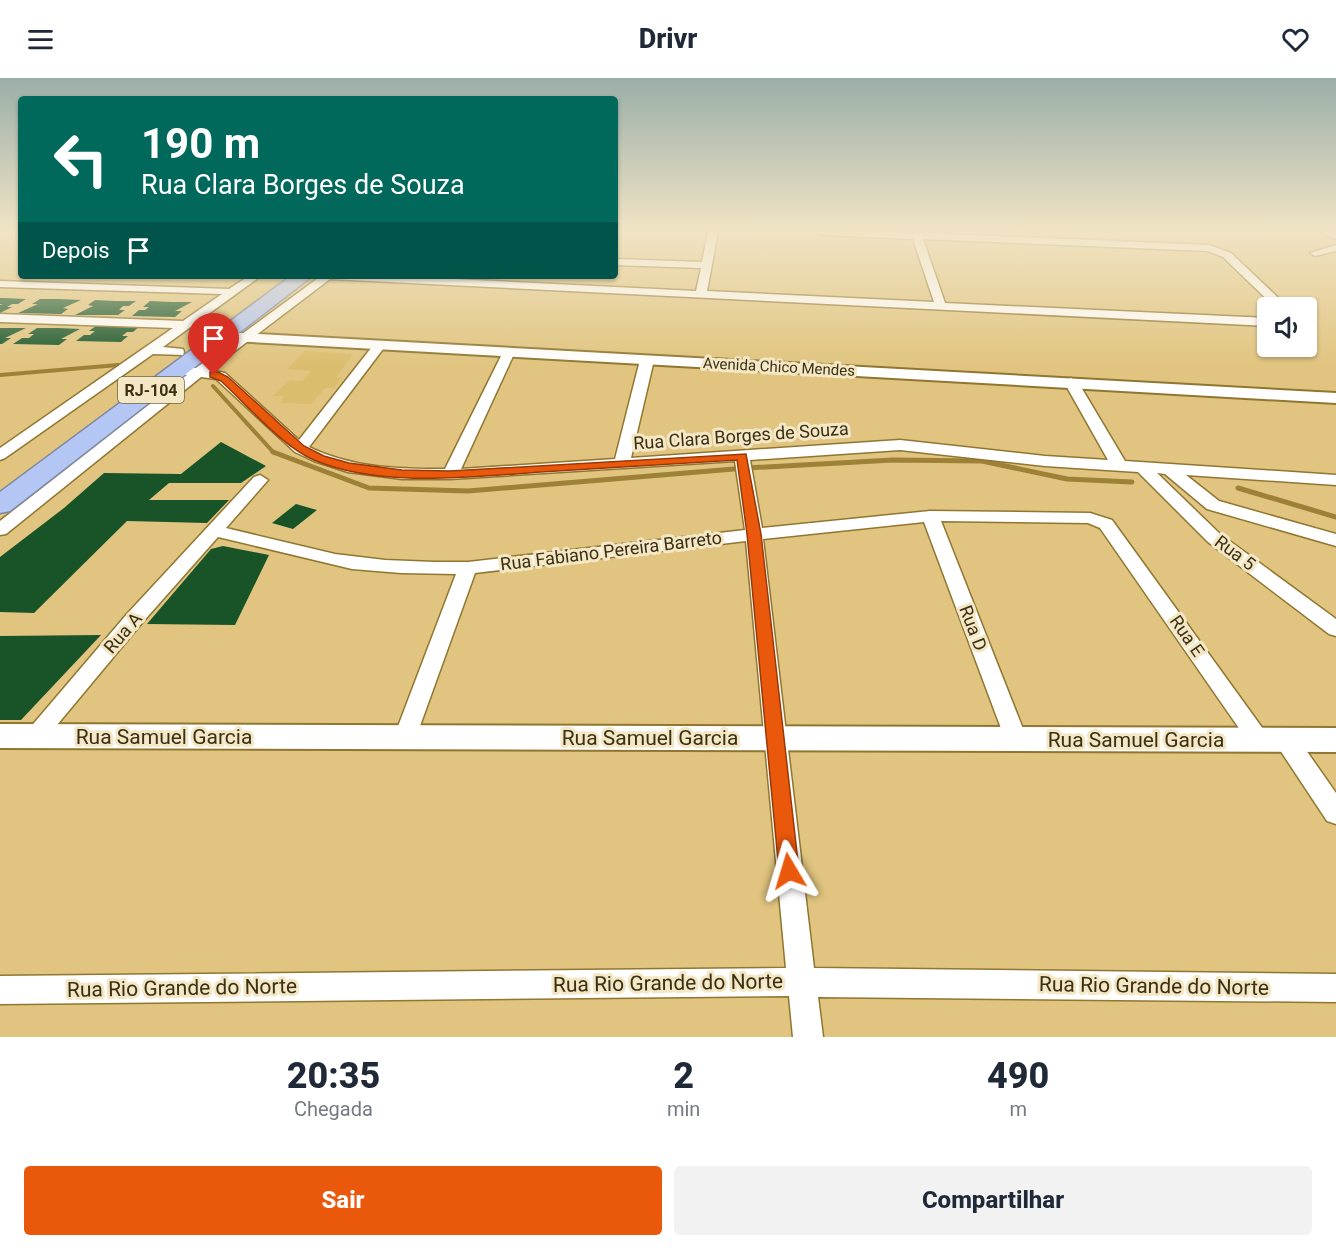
<!DOCTYPE html>
<html lang="pt">
<style>
:root{--surface:#fff;--page:#f2f2f3;--text:#1f2937;--muted:#747a83;--accent:#ea580c}
body{margin:0;font-family:Roboto,sans-serif;background:var(--page);color:var(--text);height:100vh;display:flex;flex-direction:column;font-size:22px;white-space:nowrap}
*{box-sizing:border-box;margin:0}
p{font-size:20px;color:var(--muted)}
.icon{flex:none;width:33px;height:33px;fill:none;stroke:currentColor;stroke-width:2;stroke-linecap:round;stroke-linejoin:round}
.map{position:relative;height:959px;overflow:hidden}
.sheet{display:flex;flex-direction:column;background:var(--surface);flex:1}
.sheet>*{flex:none}
.top-card{position:absolute;left:18px;top:18px;width:600px;height:183px;border-radius:6px;box-shadow:0 2px 4px #0004;background:#00695c;color:#fff;overflow:hidden}
.controls{position:absolute;left:1257px;top:219px;display:grid;gap:12px}
.controls a{display:grid;place-items:center;width:60px;height:60px;border-radius:6px;background:var(--surface);box-shadow:0 2px 4px #0004;font-size:30px}
.pin{position:absolute;display:grid;place-items:center;width:51px;height:51px;color:#fff;margin:-62px -26px;border-radius:50% 50% 50% 0;rotate:-45deg;box-shadow:0 0 6px #0007}
.pin .icon{rotate:45deg}
.me{position:absolute;width:66px;margin:-33px;rotate:353deg;stroke-linejoin:round;filter:drop-shadow(0 0 4px #0008)}
.turn{display:flex;align-items:center;gap:21px;height:126px;padding:0 24px;font-size:27px}
.turn .icon{width:78px;height:78px;stroke-width:2.5}
.turn b{display:block;font-size:42px;line-height:51px}
.then{display:flex;align-items:center;height:57px;padding:0 24px;background:#0003;gap:12px;font-size:22px}
.eta{display:flex;justify-content:space-evenly;align-items:center;height:102px;text-align:center}
.eta b{font-size:36px;font-weight:800;line-height:42px}
.primary-button{display:flex;gap:12px;margin-top:auto;padding:12px 24px}
.primary-button a{flex:1;height:69px;border-radius:6px;background:var(--accent);color:#fff;font-size:24px;font-weight:800;line-height:69px;text-align:center}
.primary-button a+a{background:var(--page);color:var(--text)}
header{display:flex;justify-content:space-between;align-items:center;height:78px;padding:0 24px;background:var(--surface);font-size:27px;font-weight:800}
.map>svg:first-child{display:block}
.built{fill:#dbbd6e}
.lines{fill:none;stroke-linecap:round;stroke-linejoin:round}
.stream-far1{stroke:#9c8137;stroke-width:4}
.stream{stroke:#9c8137;stroke-width:5}
.building{fill:#185428}
.minor-casing{stroke:#907630;stroke-width:3}
.tertiary-casing{stroke:#907630;stroke-width:4}
.trunk-casing{stroke:#7e88a3;stroke-width:3}
.minor{fill:#fff;fill-rule:evenodd}
.tertiary{fill:#fff;fill-rule:evenodd}
.trunk{fill:#b4c6f3;fill-rule:evenodd}
.route{fill:#ea580c;stroke:#983908;stroke-width:1.5}
.labels{text-anchor:middle;stroke-width:6;stroke-linejoin:round;paint-order:stroke}
.far-street-label{font-size:15px;fill:#3b3013;stroke:#f4e7c5}
.shield{fill:#f4e7c5;stroke:#726748;stroke-width:1.5}
.shield-label{font-size:16px;font-weight:bold;fill:#3b3013}
.street-label{font-size:18px;fill:#3b3013;stroke:#f4e7c5}
.near-street-label{font-size:21px;fill:#3b3013;stroke:#f4e7c5}
</style>
<header><svg class="icon" aria-label="menu" viewBox="0 0 24 24"><path d="M4 6h16M4 12h16M4 18h16"/></svg>Drivr<svg class="icon" aria-label="heart" viewBox="0 0 24 24"><path d="M12 20l-8-8c-3-5 5-10 8-4 3-6 11-1 8 4z"/></svg></header>
<div class="map">
<svg width="1336" height="959" viewBox="0 0 1336 959">
<rect width="100%" height="100%" fill="#e0c47f"/>
<path class="built" d="M305 273 353 276 336 299 342 300 334 310H325L311 326 280 325 284 318H273L290 302 302 303 311 293 287 291Z"/>
<g class="lines">
<path class="stream-far1" d="M0 297 118 287
M213 308 274 375"/>
<path class="stream" d="M273 374 369 410 468 413 746 390 893 382 982 383 1067 401 1132 404
M1238 410 1336 439"/>
</g>
<path class="building" d="M0 220H5L26 221 18 226H12L7 229H12L0 235V227L3 226H0Z
M40 221H60L81 222 63 230 68 231 61 236 18 235 38 226H32Z
M95 222 115 223H136L129 228H123L119 232H125L118 237H75L93 228 88 227Z
M150 223 171 224H192L175 233H182L175 239 132 238 139 232H145L149 229H143Z
M97 247 140 248 133 254H127L122 258H128L121 264 76 263 84 257H90L95 253H89Z
M0 250H26L5 260H11L2 266H0Z
M37 250H58L80 251 61 261H67L59 267 13 266 22 260H29L34 256H28Z
M221 364 266 388 241 405H169L149 422H229L207 445 127 443 34 535 0 534V479L64 430 104 395 181 396Z
M296 426 317 432 293 451 272 445Z
M223 468 269 477 235 547 147 546 211 471Z
M101 557 21 642H0V558Z"/>
<g class="lines">
<g class="minor-casing">
<path id="minor" d="M708 154H718L707 213 934 224 913 161 821 157 816 154H902L1209 167 1231 175 1289 230H1276L1223 179 1208 173 923 161 945 225 1268 240V248L330 201 210 292 225 295 299 362 375 265H383L385 268 383 271 309 369C352 390 398 391 445 391L502 276 508 272 514 276 461 391 615 381 640 282 647 278 654 282 631 380 900 362 1045 378 1108 382 1064 304 1071 300 1078 304 1125 383 1336 397V407L1186 397 1219 423 1336 456V468L1207 431 1165 396 1157 395 1220 456 1336 541V558L1329 556 1208 464 1138 394 1045 388 900 372 750 382 762 450 930 433 1090 435 1112 442 1271 662 1268 669 1260 671 1252 669 1100 450 1088 445 941 443 1027 661 1024 668 1016 670 1008 668 1005 661 924 444 763 461 814 890 1336 896V924L818 919 823 959H793L789 918 0 926V898L786 890 746 463 475 495 416 659 413 666 405 668 397 666 394 659 456 496 401 495 352 491 218 459 141 546 42 665 34 667 26 665 23 658 127 536 254 399 260 397 268 402 226 450 335 476 385 482 434 484H468L745 452 735 383 450 401H402L348 394 314 383 295 374 216 301 201 299 6 456 0 457V443L187 297 174 295 172 292 174 289 196 290 321 198H394L696 213 701 190 615 187V181L702 184Z
M1321 154 1336 155V161L1323 156Z
M1336 167V173L1315 178 1310 175Z
M249 198H261L163 269 183 271 184 274 183 277 153 276 5 380 0 382V370L173 250 0 244V236L183 243 222 216 0 209V203L229 211Z
M1286 653 1294 655 1336 715V746L1327 743 1278 669 1275 662 1278 655Z"/>
</g>
<g class="tertiary-casing">
<path id="tertiary" d="M221 254 1336 315V325L216 262 213 259Z
M0 646 1336 650V674L0 670Z"/>
</g>
<g class="trunk-casing">
<path id="trunk" d="M291 198H312L10 433 0 435V414Z"/>
</g>
<use href="#minor" class="minor"/>
<use href="#tertiary" class="tertiary"/>
<use href="#trunk" class="trunk"/>
</g>
<linearGradient id="sky" x2="0" y2="1"><stop stop-color="#9aaea8"/><stop offset="0.53" stop-color="#f1e4c5"/><stop offset="1" stop-color="#f1e4c5" stop-opacity="0"/></linearGradient>
<rect width="1336" height="289" fill="url(#sky)"/>
<path class="route" d="M210 294H218L228 299 304 368 324 378 349 385 402 392 450 393 746 376 761 456 799 793 796 800 789 802 782 800 779 793 747 456 737 382C672 386 606 390 541 394 471 399 380 410 314 382 283 369 247 327 221 303L210 299Z"/>
<g class="labels">
<g class="far-street-label">
<text transform="translate(779 289) rotate(3)" y="5">Avenida Chico Mendes</text>
</g>
<rect class="shield" x="118" y="299" width="66" height="26" rx="4.5"/>
<g class="shield-label">
<text x="151" y="318">RJ-104</text>
</g>
<g class="street-label">
<text transform="translate(741 358) rotate(-4)" y="6">Rua Clara Borges de Souza</text>
<text transform="translate(611 473) rotate(-7)" y="6">Rua Fabiano Pereira Barreto</text>
<text transform="translate(1235 475) rotate(37)" y="6">Rua 5</text>
<text transform="translate(973 550) rotate(69)" y="6">Rua D</text>
<text transform="translate(123 555) rotate(-49)" y="6">Rua A</text>
<text transform="translate(1187 558) rotate(55)" y="6">Rua E</text>
</g>
<g class="near-street-label">
<text x="164" y="666">Rua Samuel Garcia</text>
<text x="650" y="667">Rua Samuel Garcia</text>
<text x="1136" y="669">Rua Samuel Garcia</text>
<text transform="translate(668 905) rotate(-1)" y="7">Rua Rio Grande do Norte</text>
<text transform="translate(1154 908) rotate(1)" y="7">Rua Rio Grande do Norte</text>
<text transform="translate(182 910) rotate(-1)" y="7">Rua Rio Grande do Norte</text>
</g>
</g>
</svg>
<div class="controls">
<a><svg class="icon" aria-label="sound" viewBox="0 0 24 24"><path d="M4 9h4l5-4v14l-5-4H4zM17 9q2 3 0 6"/></svg></a>
</div>
<div class="pin" style="left:214px;top:297px;background:#d93025"><svg class="icon" aria-label="arrive" viewBox="0 0 24 24"><path d="M6 21V4h12l-3 4 3 4H6"/></svg></div>
<svg class="me" style="left:789px;top:793px" viewBox="-20 -20 40 40"><path d="M0-17L14 15 0 8-14 15z" fill="#ea580c" stroke="#fff" stroke-width="4"/></svg>
<div class="top-card">
<div class="turn"><svg class="icon" aria-label="left" viewBox="0 0 24 24"><path d="M17 20v-9H6M10 6l-5 5 5 5"/></svg><div><b>190 m</b>Rua Clara Borges de Souza</div></div>
<div class="then">Depois<svg class="icon" aria-label="arrive" viewBox="0 0 24 24"><path d="M6 21V4h12l-3 4 3 4H6"/></svg></div>
</div>
</div>
<section class="sheet">
<div class="eta">
<div><b>20:35</b><p>Chegada</p></div>
<div><b>2</b><p>min</p></div>
<div><b>490</b><p>m</p></div>
</div>
<div class="primary-button"><a>Sair</a><a>Compartilhar</a></div>
</section>
